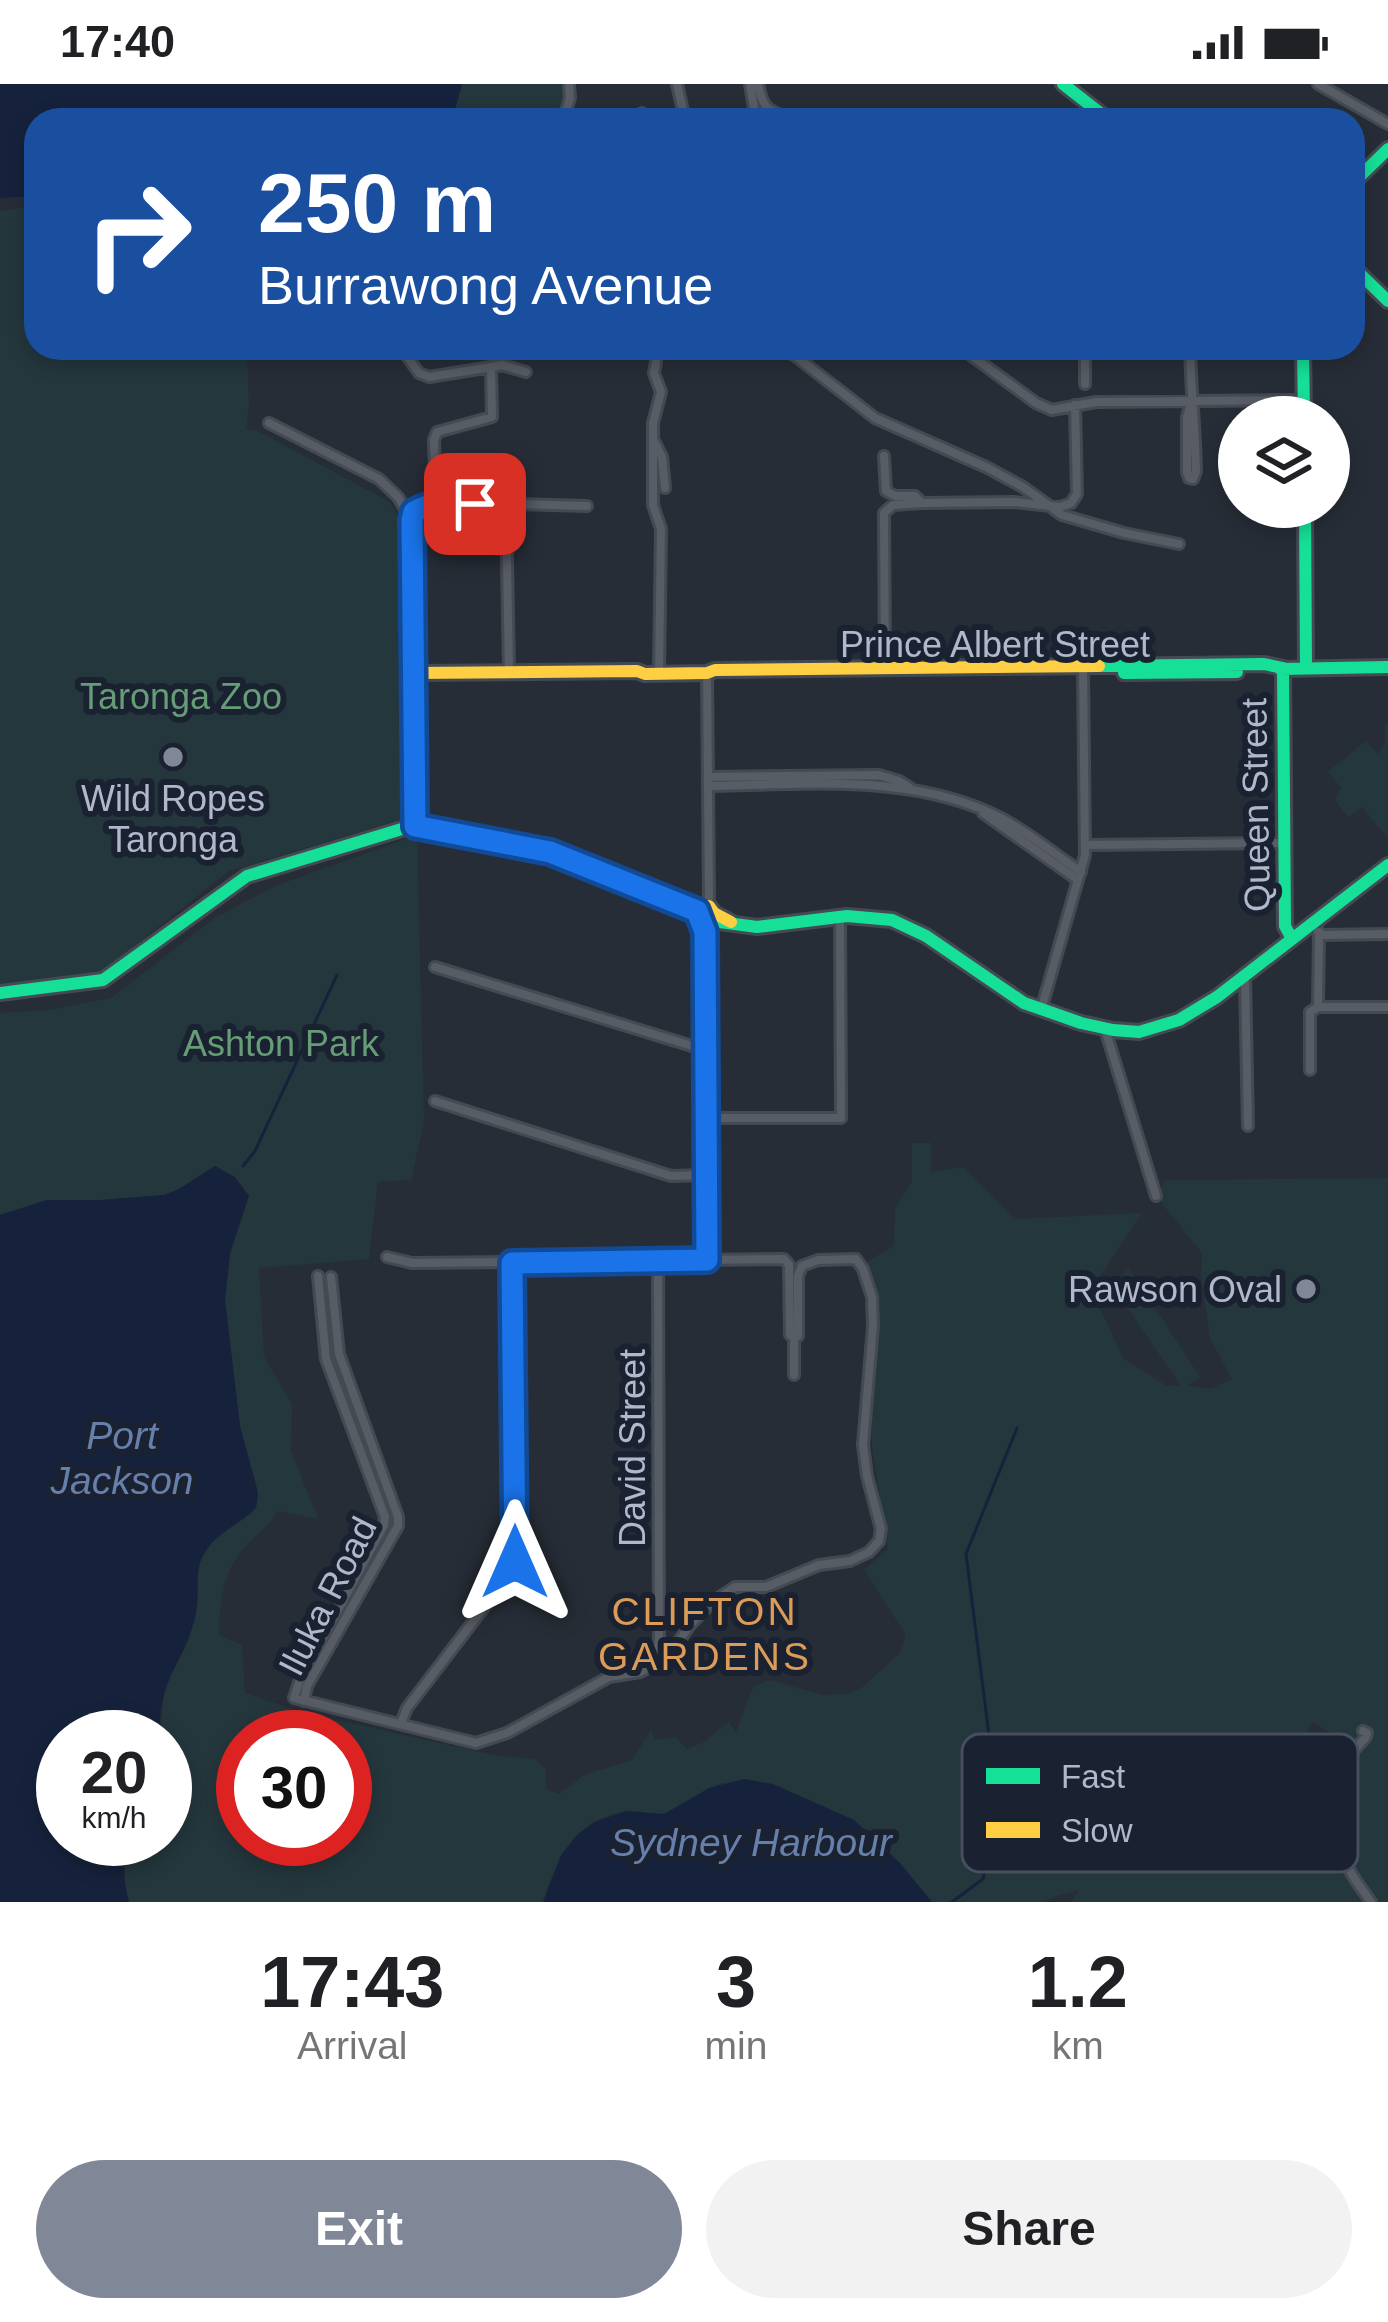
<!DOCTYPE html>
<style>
:root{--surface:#fff;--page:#f2f2f2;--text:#202124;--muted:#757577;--accent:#808796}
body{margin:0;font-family:Arial,sans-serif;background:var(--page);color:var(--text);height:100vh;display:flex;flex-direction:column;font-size:45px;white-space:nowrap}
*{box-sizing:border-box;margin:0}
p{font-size:39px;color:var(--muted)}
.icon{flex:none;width:66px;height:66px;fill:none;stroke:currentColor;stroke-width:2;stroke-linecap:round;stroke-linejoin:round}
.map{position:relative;height:1818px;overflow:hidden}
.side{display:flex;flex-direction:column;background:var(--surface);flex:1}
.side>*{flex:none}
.guide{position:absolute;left:24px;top:24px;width:1341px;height:252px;border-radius:36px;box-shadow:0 6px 18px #0003;background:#1a4fa0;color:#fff;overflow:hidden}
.tools{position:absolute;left:1218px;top:312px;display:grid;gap:24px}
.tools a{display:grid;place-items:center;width:132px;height:132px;border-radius:50%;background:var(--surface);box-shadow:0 6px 18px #0003;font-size:60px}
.speed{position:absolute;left:36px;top:1626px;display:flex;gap:24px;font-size:60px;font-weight:700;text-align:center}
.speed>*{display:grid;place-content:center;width:156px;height:156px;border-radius:50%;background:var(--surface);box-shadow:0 6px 18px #0003;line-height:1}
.speed small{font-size:30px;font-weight:400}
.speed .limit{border:18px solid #d22;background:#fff;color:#111}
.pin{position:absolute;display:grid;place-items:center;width:102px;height:102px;color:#fff;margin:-51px;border-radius:24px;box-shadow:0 6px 18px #0006}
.me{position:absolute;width:132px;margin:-66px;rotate:0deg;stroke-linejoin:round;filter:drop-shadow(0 0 9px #0008)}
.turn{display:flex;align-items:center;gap:42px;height:252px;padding:0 36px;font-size:54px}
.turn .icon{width:156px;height:156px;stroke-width:2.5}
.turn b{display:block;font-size:84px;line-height:102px}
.eta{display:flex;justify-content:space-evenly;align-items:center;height:204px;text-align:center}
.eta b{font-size:72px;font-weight:700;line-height:84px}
.primary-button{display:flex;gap:24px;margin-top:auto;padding:24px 36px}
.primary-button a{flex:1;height:138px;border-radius:72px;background:var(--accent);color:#fff;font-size:48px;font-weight:700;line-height:138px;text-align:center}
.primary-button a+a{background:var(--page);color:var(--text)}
.status{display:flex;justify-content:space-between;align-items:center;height:84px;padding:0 60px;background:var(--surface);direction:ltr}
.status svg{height:33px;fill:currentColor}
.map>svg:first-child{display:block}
.green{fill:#24373d;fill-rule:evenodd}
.water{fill:#16223c}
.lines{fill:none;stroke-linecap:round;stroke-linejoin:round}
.stream{stroke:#16223c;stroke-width:3}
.street-casing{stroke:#444a53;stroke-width:14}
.fast-casing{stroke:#444a53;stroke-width:18}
.slow-casing{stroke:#444a53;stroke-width:18}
.street{stroke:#585c64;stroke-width:8}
.fast{stroke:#16e098;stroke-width:12}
.slow{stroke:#ffcf43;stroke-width:12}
.route-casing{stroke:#114b97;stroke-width:30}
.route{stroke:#1a73e8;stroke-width:21}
.poi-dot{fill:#808796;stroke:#1a2232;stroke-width:4.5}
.labels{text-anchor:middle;stroke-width:12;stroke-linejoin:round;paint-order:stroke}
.street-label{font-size:36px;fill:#b0b8c9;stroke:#1a2232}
.park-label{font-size:36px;fill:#669c76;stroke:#1a2232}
.poi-label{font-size:36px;fill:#b0b8c9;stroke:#1a2232}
.water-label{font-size:39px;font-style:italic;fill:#677fab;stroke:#1a2232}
.neighbourhood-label{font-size:39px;letter-spacing:3px;fill:#dc9c58;stroke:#1a2232}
.key{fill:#1a2232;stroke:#474f5f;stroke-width:3}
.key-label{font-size:33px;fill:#b0b8c9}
</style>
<div class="status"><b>17:40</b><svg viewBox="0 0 49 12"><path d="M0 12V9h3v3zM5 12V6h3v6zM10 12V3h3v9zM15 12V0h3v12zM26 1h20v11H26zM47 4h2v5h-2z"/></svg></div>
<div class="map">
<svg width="1388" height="1818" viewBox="0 0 1388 1818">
<rect width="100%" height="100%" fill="#272d37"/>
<path class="green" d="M462 0H564L563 36H391C407 23 432 27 453 32Z
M36 122V264H247L249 321 246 346H256L390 418 397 430 400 736 229 787 98 891 0 900V127Z
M1385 640H1388V755L1362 723 1348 733 1335 716 1341 704 1328 687 1366 657 1378 670 1385 659Z
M417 751 424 1038 411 1096 378 1098 369 1175 259 1184 264 1272 292 1321 291 1367 318 1435 278 1427C270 1442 257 1449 246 1461 222 1489 220 1516 219 1551L242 1561 245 1609 304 1629 498 1672 536 1675 546 1686V1705L559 1710 584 1691 632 1676 651 1646 655 1656 675 1653 687 1665 704 1658 729 1638 736 1648 753 1603 770 1596 823 1611 846 1610 860 1605 899 1570 906 1551 864 1486 888 1465 872 1362 866 1178 894 1162 895 1124 912 1097V1059H931V1088L963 1083 1015 1135 1142 1129 1091 1206 1124 1275 1167 1302 1180 1301 1112 1201 1129 1184 1200 1293 1187 1302 1211 1304 1232 1295 1210 1255 1201 1190 1202 1169 1156 1112 1165 1096 1388 1094V1818H1070L1079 1806 1059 1811 1044 1818H921L724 1698C704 1705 686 1723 665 1729 653 1732 640 1726 628 1727 574 1735 558 1773 543 1818H129C123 1795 123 1778 130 1755H165V1750L172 1749 184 1723 182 1709 165 1674V1653L160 1650 165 1601 186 1562 194 1538 198 1516V1481L212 1458 225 1445 252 1429 258 1417 256 1400 240 1342 225 1216 230 1169 243 1130 215 1082 179 1105 164 1111 101 1116H47L0 1131V929L49 926 111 914 216 833 278 801ZM1312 1638 1353 1662 1335 1681 1329 1694 1306 1687 1297 1669ZM243 1653H345V1755H243Z"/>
<path class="water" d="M0 0H462L453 33C433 27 408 23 391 36H36V112L0 114Z
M215 1082 235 1093 249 1112 230 1169 225 1216 240 1342 258 1409 256 1424C240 1440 220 1447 206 1466 193 1485 200 1507 196 1529 186 1579 155 1596 161 1653H63V1755H130C123 1777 122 1795 129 1818H0V1131L47 1116H101L164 1111 179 1105Z
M744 1695 773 1700 854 1736 900 1779 932 1818H543L561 1771 577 1751 594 1738 626 1727 664 1730 709 1704Z"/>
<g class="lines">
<path class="stream" d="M243 1082 255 1067 337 891
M952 1818 983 1795 998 1722 966 1470 1017 1344"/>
<g class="street-casing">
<path id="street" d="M677 0 685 36
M750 0 756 36
M758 0C763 27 769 26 793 36
M1318 0 1388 40
M642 29 643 36
M563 36 570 14 569 0
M401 264 419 289 429 293 491 283 492 333 437 348 434 356 436 419
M774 264 794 271 875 334 986 383 1023 403 1062 431 1124 449 1179 460
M961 264 1036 319 1052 326 1096 318 1304 316
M1190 264C1191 305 1195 345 1196 387L1193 395
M656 278 654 289 661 308 653 339V421L661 445 659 590
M491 283 502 281 526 288
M1085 300V264
M1191 319 1187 333V388L1189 394 1193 395
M269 339 379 395 398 413 412 437 413 589
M654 357 662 373 665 404
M884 372 886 407 895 412H915L922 419 893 421 884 429 885 585
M922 419 1014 418 1060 423 1071 419 1077 410 1075 321
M506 422 509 588
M412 435 414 428 443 418 587 422
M708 693 879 691 899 697 910 704
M708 702C805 701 913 688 1003 735 1030 750 1055 770 1081 788
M983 729 1078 796
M1086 761 1284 759
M706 821 709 813 707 589
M704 839 707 1176
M1318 848 1323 851 1388 850
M1319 848 1318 923H1388
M435 883 705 966
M1245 893 1248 1042
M1041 926 1085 771 1083 582
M1105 945 1156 1112
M1310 986V928L1318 923
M435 1017 671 1092 707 1091
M706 1034H841L840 832
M318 1192 326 1275 385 1433 384 1441 299 1598 294 1614 476 1659 507 1649 609 1593 640 1588 667 1574 690 1541 712 1518 735 1503H766L819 1481 850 1477 869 1468 879 1457 881 1445 867 1392 863 1361 873 1242 872 1213 863 1185 856 1175 818 1176 802 1182 798 1192V1252L794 1254 790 1251 789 1181 784 1175 412 1179 387 1173
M794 1254V1291
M616 1589 655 1568 659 1560 658 1177
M304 1617 307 1602 398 1442V1433L339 1270 331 1193
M401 1639 407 1624 512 1487 515 1478 512 1179
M1363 1647 1367 1649 1366 1653C1358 1663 1347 1672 1340 1682 1325 1706 1334 1753 1345 1777 1351 1792 1362 1805 1371 1818"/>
</g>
<g class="fast-casing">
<path id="fast" d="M1063 0 1109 36
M1353 99 1388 65
M1353 183 1388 217
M1303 264 1304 333
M1305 423 1306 584
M1099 582 1264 580 1283 584
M1283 584 1285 842 1292 855
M1280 585 1388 583
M1124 589 1237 588
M712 837 757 843 847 832 892 836 926 852 1024 919 1081 939 1113 946 1139 948 1179 936 1217 913 1388 781
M0 909 103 896 247 792 415 741 550 768 697 827"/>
</g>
<g class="slow-casing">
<path id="slow" d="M415 741 413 589 637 587 645 590 707 589 715 586 1099 582
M697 827 703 822H709L714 829 731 838"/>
</g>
<use href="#street" class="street"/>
<use href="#fast" class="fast"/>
<use href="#slow" class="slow"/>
</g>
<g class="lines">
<g class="route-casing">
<path id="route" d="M475 420C453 419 433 416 414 428L412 436 415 742 550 768 697 827 705 848 707 1176 512 1179 515 1478"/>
</g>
<use href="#route" class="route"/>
</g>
<g class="poi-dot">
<circle cx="173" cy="673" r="12"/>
<circle cx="1306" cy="1205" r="12"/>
</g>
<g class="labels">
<g class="street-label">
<text x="995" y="573">Prince Albert Street</text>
<text transform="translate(1255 721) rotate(-91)" y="13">Queen Street</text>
<text transform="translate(632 1364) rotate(-90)" y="13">David Street</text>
<text transform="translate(327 1512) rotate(-63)" y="13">Iluka Road</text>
</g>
<g class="park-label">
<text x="181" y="625">Taronga Zoo</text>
<text x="281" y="972">Ashton Park</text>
</g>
<g class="poi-label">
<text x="173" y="727">Wild Ropes<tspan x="173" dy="41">Taronga</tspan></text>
<text x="1282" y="1218" text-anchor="end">Rawson Oval</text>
</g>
<g class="water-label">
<text x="122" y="1365">Port<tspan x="122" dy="45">Jackson</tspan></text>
<text x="751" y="1772">Sydney Harbour</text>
</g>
<g class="neighbourhood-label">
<text x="705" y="1541">CLIFTON<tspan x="705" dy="45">GARDENS</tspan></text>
</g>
</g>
<rect x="962" y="1650" width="396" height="138" rx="18" class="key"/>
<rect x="986" y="1684" width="54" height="16" fill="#16e098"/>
<rect x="986" y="1738" width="54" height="16" fill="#ffcf43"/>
<g class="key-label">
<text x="1061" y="1704">Fast</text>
<text x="1061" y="1758">Slow</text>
</g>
</svg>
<div class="tools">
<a><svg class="icon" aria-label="layers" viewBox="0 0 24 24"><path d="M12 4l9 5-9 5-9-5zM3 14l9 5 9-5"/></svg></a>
</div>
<div class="speed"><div>20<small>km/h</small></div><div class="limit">30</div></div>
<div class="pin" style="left:475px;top:420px;background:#d93025"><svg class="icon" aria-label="arrive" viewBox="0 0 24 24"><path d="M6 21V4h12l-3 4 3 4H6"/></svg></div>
<svg class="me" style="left:515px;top:1478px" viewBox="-20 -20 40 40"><path d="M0-17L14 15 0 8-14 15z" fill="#1a73e8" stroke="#fff" stroke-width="4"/></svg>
<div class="guide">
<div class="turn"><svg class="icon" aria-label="right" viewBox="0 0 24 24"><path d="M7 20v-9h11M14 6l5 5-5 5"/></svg><div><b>250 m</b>Burrawong Avenue</div></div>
</div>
</div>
<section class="side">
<div class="eta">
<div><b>17:43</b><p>Arrival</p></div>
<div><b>3</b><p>min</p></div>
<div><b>1.2</b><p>km</p></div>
</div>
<div class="primary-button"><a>Exit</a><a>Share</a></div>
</section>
